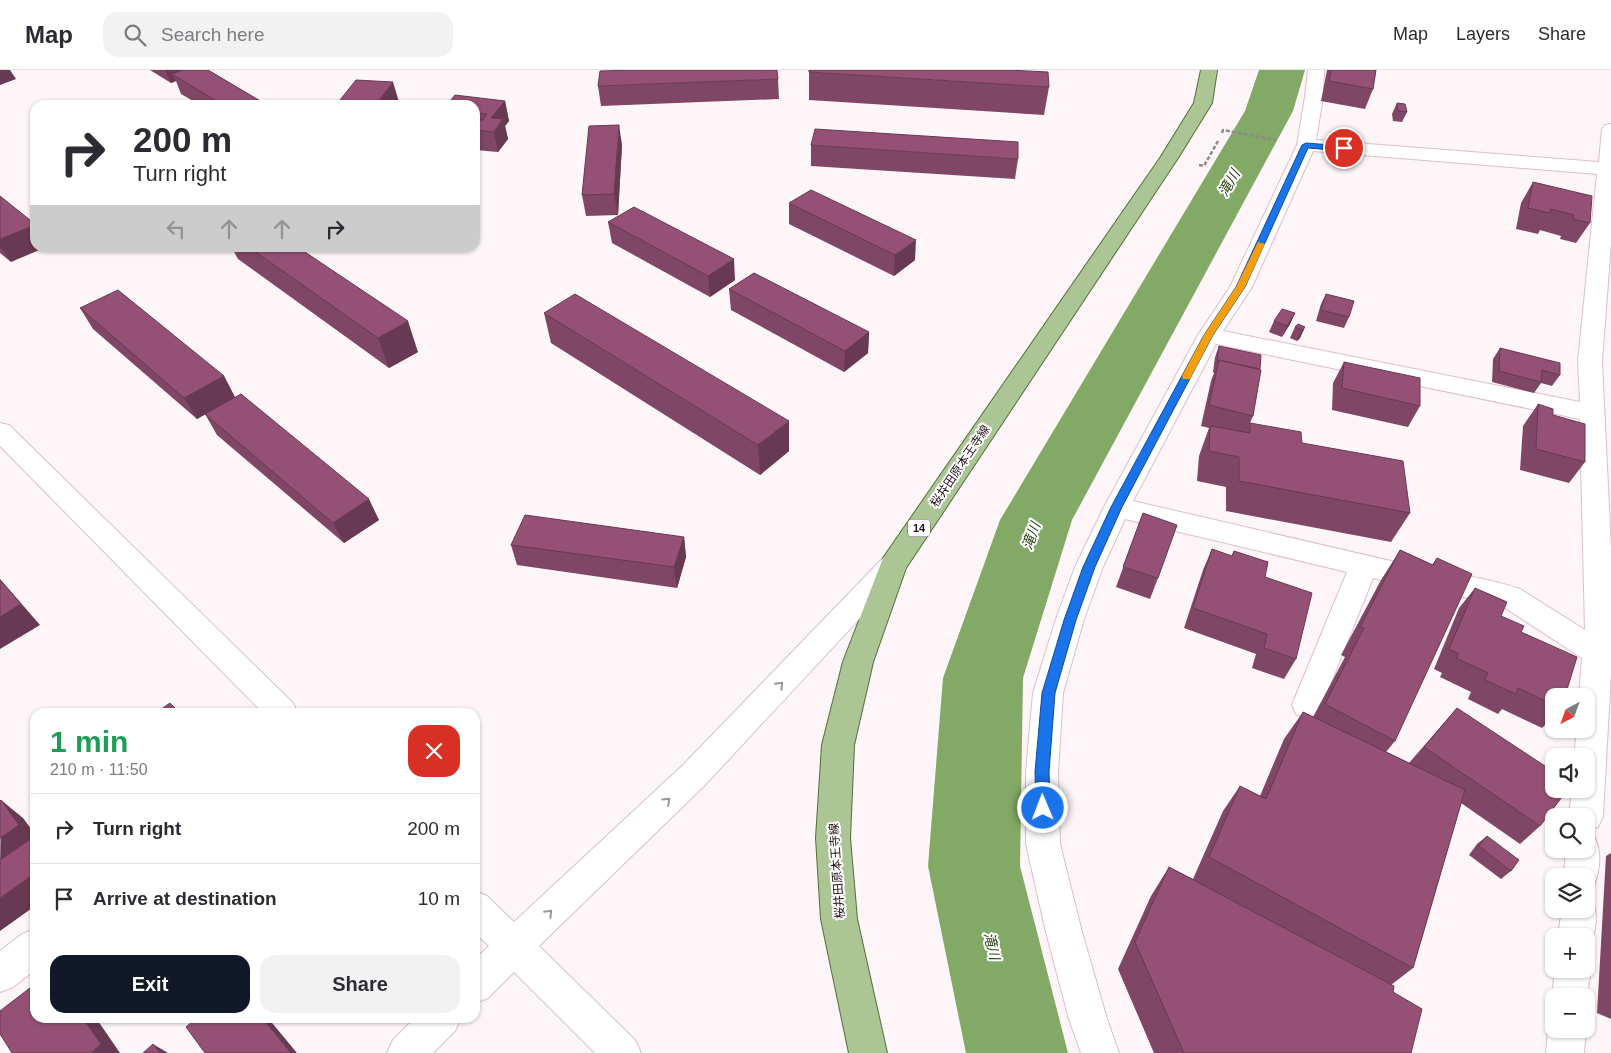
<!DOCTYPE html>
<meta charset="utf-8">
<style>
:root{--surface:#fff;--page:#f2f2f3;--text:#2b2b33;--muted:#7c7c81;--line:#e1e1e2;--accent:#111827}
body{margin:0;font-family:Arial,"Noto Sans JP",sans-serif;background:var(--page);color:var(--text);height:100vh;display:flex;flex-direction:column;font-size:19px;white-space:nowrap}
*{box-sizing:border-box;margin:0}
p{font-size:16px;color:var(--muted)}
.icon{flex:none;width:28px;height:28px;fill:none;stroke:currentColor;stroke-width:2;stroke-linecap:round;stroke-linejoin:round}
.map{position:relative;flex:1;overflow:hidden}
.sheet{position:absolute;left:30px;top:638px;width:450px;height:315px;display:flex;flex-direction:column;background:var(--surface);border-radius:15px;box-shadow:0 1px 4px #0004}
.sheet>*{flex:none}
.hud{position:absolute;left:30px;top:30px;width:450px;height:152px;border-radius:15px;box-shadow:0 1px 4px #0004;background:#fff;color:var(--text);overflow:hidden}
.needle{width:32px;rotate:221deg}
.controls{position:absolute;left:1545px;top:618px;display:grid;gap:10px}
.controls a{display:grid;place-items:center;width:50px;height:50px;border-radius:10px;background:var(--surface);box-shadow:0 1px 4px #0004;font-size:25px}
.pin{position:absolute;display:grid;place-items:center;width:42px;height:42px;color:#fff;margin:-21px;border:2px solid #fff;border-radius:50%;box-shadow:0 1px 5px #0007}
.me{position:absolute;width:55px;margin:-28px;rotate:359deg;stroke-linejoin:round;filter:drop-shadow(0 0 4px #0008)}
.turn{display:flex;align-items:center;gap:18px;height:105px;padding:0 20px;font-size:22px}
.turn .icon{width:65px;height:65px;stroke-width:2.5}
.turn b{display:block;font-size:35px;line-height:42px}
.lanes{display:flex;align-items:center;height:48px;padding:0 20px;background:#0003;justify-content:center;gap:25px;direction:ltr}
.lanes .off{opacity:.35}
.round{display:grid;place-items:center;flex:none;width:52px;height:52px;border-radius:15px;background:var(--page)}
.head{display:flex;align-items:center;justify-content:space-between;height:85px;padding:0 20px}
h1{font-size:30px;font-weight:700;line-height:38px;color:#1e9e55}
.button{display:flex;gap:10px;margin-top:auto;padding:10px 20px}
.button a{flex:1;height:58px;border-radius:15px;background:var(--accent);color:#fff;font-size:20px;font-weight:700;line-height:58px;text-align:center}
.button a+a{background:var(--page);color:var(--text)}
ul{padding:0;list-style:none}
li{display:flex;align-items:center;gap:15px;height:70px;padding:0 20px;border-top:1px solid var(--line)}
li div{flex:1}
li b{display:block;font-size:19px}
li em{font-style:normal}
header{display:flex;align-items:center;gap:30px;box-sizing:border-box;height:70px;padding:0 25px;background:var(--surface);border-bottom:1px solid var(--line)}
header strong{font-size:24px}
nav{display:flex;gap:28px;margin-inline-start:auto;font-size:18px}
.search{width:350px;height:45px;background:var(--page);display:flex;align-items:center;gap:12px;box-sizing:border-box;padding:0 18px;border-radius:15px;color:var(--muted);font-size:19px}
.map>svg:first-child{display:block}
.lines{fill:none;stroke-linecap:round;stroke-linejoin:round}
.river{fill:#83a966;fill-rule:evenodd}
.minor-casing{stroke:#e1bbcd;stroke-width:2}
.major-casing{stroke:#566e3c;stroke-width:2}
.path{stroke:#92878c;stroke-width:2.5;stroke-dasharray:4 2;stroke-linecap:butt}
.minor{fill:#fff;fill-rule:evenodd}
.major{fill:#abc595;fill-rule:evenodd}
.wall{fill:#804665}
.shaded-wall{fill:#683952}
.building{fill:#955175;stroke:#683952}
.oneway{stroke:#9b9498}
.route{fill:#1a73e8;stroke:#114b97}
.slow{fill:#f59e0b}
.labels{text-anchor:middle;stroke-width:4;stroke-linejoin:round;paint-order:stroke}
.shield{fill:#fff;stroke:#63595e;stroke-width:1}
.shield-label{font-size:11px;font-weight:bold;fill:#201219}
.street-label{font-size:12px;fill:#201219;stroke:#fff}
.water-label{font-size:14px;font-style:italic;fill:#274010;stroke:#fff}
</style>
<header>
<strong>Map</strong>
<div class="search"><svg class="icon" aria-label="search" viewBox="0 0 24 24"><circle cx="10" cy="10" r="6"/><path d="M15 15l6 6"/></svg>Search here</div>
<nav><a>Map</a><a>Layers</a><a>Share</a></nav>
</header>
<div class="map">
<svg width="1611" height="983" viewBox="0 0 1611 983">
<rect width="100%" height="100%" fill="#fdf5f8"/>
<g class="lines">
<path class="river" d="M1259 0H1305L1293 41 1072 450 1023 608 1020 796 1068 983H966L928 796 943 608 1000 450 1245 41Z"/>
<g class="minor-casing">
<path id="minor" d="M1308 0H1324L1323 27 1316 70 1599 92 1602 59 1605 55 1611 54V173L1602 291 1611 479V602L1603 746 1598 757 1586 761V746H1569L1572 719H1586V686H1574L1577 659H1586V626H1579L1582 588 1502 536 1472 528 1438 524 1373 508 1322 635 1318 644 1307 648 1296 644 1292 635 1347 502 1125 449 1103 497 1084 549 1063 623 1058 702 1060 774 1082 862 1107 949 1119 983H1081L1069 949 1046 862 1026 774V702L1033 623 1056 549 1075 497 1104 437 1198 265 1230 217 1297 75 1305 27ZM1313 81 1597 104 1578 291 1580 332 1223 261 1252 217ZM1216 274 1580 349 1585 560 1520 519C1493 510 1466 505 1438 502L1133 431Z
M0 353 9 355 293 633 297 642H262L0 376Z
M893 484 903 488 907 495 903 502 704 716 539 876 635 970 641 983H595L514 902 488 928 475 933V889L489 876 475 863V821L487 826 514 852 682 696 883 488Z
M1586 764 1595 768C1602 784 1600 801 1593 818L1586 820V806H1564L1566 779H1586Z
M1586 825 1591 827C1599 844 1596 861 1589 879H1586V866H1558L1562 839H1586Z
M35 859V900L13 917 0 922V881L22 864Z
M1586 887 1591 899 1586 931V926H1554V931L1552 926 1555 899H1586Z
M1554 946V959H1586L1584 983H1546L1548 959Z
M415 948H461L455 961 433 983H387L393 970Z"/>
</g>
<g class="major-casing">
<path id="major" d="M1201 0H1217L1212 33 1178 88 906 498 873 592 854 675 850 768 857 849 887 983H849L821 849 816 768 822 675 843 592 883 488 1160 88 1194 33Z"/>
</g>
<path class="path" d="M1222 63 1223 60 1276 70
M1199 95 1204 96 1218 71"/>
<use href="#minor" class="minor"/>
<use href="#major" class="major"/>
</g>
<path class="wall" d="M150 0H208L267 35H200L181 24 176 11 171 13Z
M1327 0H1376L1373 19 1365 39 1321 31Z
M809 2 1049 17 1044 45 809 30Z
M778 9 779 29 601 36 598 16Z
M505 31 509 51 505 56 508 69 498 82 475 80V35Z
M1397 33 1407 42 1402 52 1393 51 1392 44Z
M622 75 618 145 586 146 582 125Z
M811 75 1018 89 1015 109 811 96Z
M1533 112 1590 153 1576 173 1560 169 1561 166 1540 160 1538 164 1516 159 1521 133Z
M0 126 11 192 0 183Z
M789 133 915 190 894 206 789 154Z
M608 152 735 210 710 227 612 173Z
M232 178H299L418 282 389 298 238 189Z
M729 219 869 262 868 283 844 302 731 240Z
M1326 224 1349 247 1344 258 1316 251 1321 234Z
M80 238 224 306 235 327 379 450 344 473 217 365 205 344 197 349 93 259Z
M544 243 789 381 760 405 551 273Z
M1295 243 1290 254 1282 267 1269 262 1274 251Z
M1295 257H1305L1300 268 1297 271 1290 268Z
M1219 276 1260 299 1253 346 1250 353 1302 373 1410 443 1391 472 1226 441V417L1197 411 1199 386 1209 358 1201 356 1211 311 1214 303 1213 302 1215 287Z
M1500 278 1560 305 1552 316 1541 313 1534 323 1492 312 1493 289Z
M1344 292 1420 336 1408 357 1332 340 1333 313Z
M1538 334 1553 345 1585 392 1569 413 1520 400 1523 356Z
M1143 443 1158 508 1150 529 1116 517Z
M684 467 686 487 677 518 517 495 511 475Z
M1212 479 1232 486 1234 481 1265 507 1296 589 1284 609 1252 598 1256 584 1184 558 1203 500Z
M1400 480 1432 495 1437 488 1395 671 1386 682 1409 693 1457 638 1540 756 1520 774 1461 733 1413 898 1391 915 1393 922 1411 983H1154L1118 899 1151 826 1169 797 1193 809 1223 741 1240 716 1260 726 1284 669 1303 642 1313 647 1345 587 1341 585 1381 510Z
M1475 518 1501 546 1521 562 1554 626V646L1542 658 1502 639 1498 644 1468 629 1471 622 1440 607 1442 603 1434 599 1459 538Z
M1487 766 1511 801 1501 809 1469 785 1477 774Z
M1611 783V949L1597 943 1606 786Z"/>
<path class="shaded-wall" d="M0 0H10L16 9 0 15Z
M165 0H193L172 4 176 11 171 13Z
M393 12 399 32 396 35H375Z
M505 31 509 51 505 56 508 69 498 82 491 48Z
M619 55 622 75 618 145 614 124Z
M35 155V178H44L11 192 0 176V169Z
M916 170 915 190 894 206 895 185Z
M734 189 735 210 710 227 708 206Z
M1295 243 1290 254 1282 267 1287 256Z
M408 251 418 282 389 298 378 268Z
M1305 257 1300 268 1297 271 1302 260Z
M869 262 868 283 844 302 845 281Z
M224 306 235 328 197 349 184 328Z
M789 351V381L760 405 758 375Z
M369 429 379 450 344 473 333 453Z
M684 467 686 487 677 518 674 497Z
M0 509 40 555 0 579Z
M1 730 23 748 35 764V777L0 801Z
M35 803V836L0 861V828Z
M83 948H96L120 983H91Z
M262 948H268L297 983H291Z
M153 974 168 983H160Z"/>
<path class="building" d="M183 0H208L267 35H223L172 4Z
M635 0H777L778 9 598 16 600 1Z
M809 0H1008L1048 2 1049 17 809 2Z
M1331 0H1376L1373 19 1329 11Z
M356 10 393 12 375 35H336Z
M455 25 505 31 491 48 503 49 494 62 475 60V52L477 50H483L487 44 475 43V35H447Z
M1397 33 1405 34 1407 42 1398 41Z
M619 55 614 124 582 125 589 56Z
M815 59 1018 72V89L811 75Z
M1533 112 1592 126 1590 153 1573 149 1574 145 1551 139 1550 143 1528 138Z
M811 120 916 170 895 185 789 133Z
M0 126 35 154V155L0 169Z
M634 137 734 189 708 206 608 152Z
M250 178H299L408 251 378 268Z
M754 203 869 262 845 281 729 219Z
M118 220 224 306 184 328 80 238Z
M575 224 789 351 758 375 544 243Z
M1326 224 1354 231 1349 247 1321 240Z
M1282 239 1295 243 1287 256 1274 251Z
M1298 254 1305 257 1302 260 1295 257Z
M1219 276 1261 285 1260 299 1219 290V292H1217Z
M1500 278 1560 293V305L1542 300 1541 312 1499 301Z
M1219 290 1261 300 1253 346 1209 335Z
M1344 292 1420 308V336L1342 318Z
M241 324 369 429 333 453 205 344Z
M1538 334 1553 339V345L1585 354V392L1536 379Z
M1250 353 1301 362 1302 373 1403 391 1410 443 1239 411V387L1209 381 1210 356 1250 363Z
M1143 443 1177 455 1158 508 1123 497Z
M525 445 684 467 674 497 511 475Z
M1212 479 1232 486 1234 481 1268 492 1265 507 1312 523 1296 589 1264 578 1267 564 1193 538Z
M1400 480 1433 495 1437 488 1472 504 1395 671 1325 634 1364 558 1360 557Z
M0 510 21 534 0 547Z
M1475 518 1507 532 1501 546 1524 556 1521 562 1577 587 1565 626H1554V635L1518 618 1516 624 1485 610 1488 603 1456 588 1459 584 1449 579Z
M170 633 179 642H157Z
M1457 638 1554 702V719H1568L1540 756 1424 677Z
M1303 642 1465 720 1413 898 1209 787 1240 716 1266 729Z
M1 730 19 755 0 768V731Z
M35 766V803L0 828V790Z
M1487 766 1519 790 1511 801 1479 776Z
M1169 797 1394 916 1393 922 1422 939 1411 983H1184L1135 872Z
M35 914V948H83L101 974 91 983H12L0 964V941Z
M197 948H262L291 983H205L186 957Z
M153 974 160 983H143Z"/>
<defs><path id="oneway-chevron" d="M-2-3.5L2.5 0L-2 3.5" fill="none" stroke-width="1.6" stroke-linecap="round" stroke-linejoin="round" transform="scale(1.25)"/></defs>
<g class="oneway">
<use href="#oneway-chevron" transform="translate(780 615) rotate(-46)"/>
<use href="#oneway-chevron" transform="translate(667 731) rotate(-43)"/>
<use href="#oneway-chevron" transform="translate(549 843) rotate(-45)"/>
</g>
<path class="route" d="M1306 73 1344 76 1348 78 1344 81 1308 78 1245 217 1213 265 1122 437 1095 497 1076 550 1055 623 1049 702 1050 738 1048 742 1043 744 1038 742 1036 738 1035 702 1042 623 1064 550 1083 497 1111 437 1204 265 1236 217 1302 75Z"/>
<path class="slow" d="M1258 172 1265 174 1245 217 1213 265 1190 309H1183L1182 306 1204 265 1236 217Z"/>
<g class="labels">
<rect class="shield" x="908" y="449.5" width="22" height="17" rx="4"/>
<g class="shield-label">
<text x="919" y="462">14</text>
</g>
<g class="street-label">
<text transform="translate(960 396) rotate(-56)" y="4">桜井田原本王寺線</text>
<text transform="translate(837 801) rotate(-94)" y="4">桜井田原本王寺線</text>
</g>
<g class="water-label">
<text transform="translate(1229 113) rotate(-60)" y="5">滝川</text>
<text transform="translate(1031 466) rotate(-70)" y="5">滝川</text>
<text transform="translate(992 876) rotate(77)" y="5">滝川</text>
</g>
</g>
</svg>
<div class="controls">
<a><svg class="needle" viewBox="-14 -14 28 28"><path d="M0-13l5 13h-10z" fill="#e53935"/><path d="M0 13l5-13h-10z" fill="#7c7c81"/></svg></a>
<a><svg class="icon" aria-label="sound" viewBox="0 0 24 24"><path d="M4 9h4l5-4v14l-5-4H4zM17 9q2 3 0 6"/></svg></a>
<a><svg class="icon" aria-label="search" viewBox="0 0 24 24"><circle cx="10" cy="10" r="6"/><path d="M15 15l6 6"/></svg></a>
<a><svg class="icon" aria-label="layers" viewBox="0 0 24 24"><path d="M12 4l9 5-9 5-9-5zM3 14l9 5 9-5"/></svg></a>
<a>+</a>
<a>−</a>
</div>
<div class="pin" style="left:1344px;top:78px;background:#d93025"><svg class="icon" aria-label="arrive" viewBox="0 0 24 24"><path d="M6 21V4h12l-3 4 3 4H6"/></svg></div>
<svg class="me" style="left:1043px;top:738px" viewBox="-20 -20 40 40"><circle r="17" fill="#1a73e8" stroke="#fff" stroke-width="3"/><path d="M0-11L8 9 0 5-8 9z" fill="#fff"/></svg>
<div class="hud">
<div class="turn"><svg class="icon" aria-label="right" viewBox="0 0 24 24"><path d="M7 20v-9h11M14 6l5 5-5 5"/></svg><div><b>200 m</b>Turn right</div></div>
<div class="lanes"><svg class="icon off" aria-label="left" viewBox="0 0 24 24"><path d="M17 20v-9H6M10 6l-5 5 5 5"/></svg><svg class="icon off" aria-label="ahead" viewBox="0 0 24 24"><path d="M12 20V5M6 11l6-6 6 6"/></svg><svg class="icon off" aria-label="ahead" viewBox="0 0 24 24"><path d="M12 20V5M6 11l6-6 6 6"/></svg><svg class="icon" aria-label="right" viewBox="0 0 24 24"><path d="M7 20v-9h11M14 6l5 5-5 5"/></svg></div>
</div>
<section class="sheet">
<div class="head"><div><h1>1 min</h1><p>210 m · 11:50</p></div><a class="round" style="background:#d93025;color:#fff"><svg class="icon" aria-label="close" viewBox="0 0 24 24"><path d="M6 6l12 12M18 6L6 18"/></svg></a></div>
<ul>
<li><svg class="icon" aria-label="right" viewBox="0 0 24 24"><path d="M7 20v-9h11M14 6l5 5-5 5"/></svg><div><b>Turn right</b></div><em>200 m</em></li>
<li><svg class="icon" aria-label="arrive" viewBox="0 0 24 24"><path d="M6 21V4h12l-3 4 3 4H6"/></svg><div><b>Arrive at destination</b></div><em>10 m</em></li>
</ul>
<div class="button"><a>Exit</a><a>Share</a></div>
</section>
</div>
